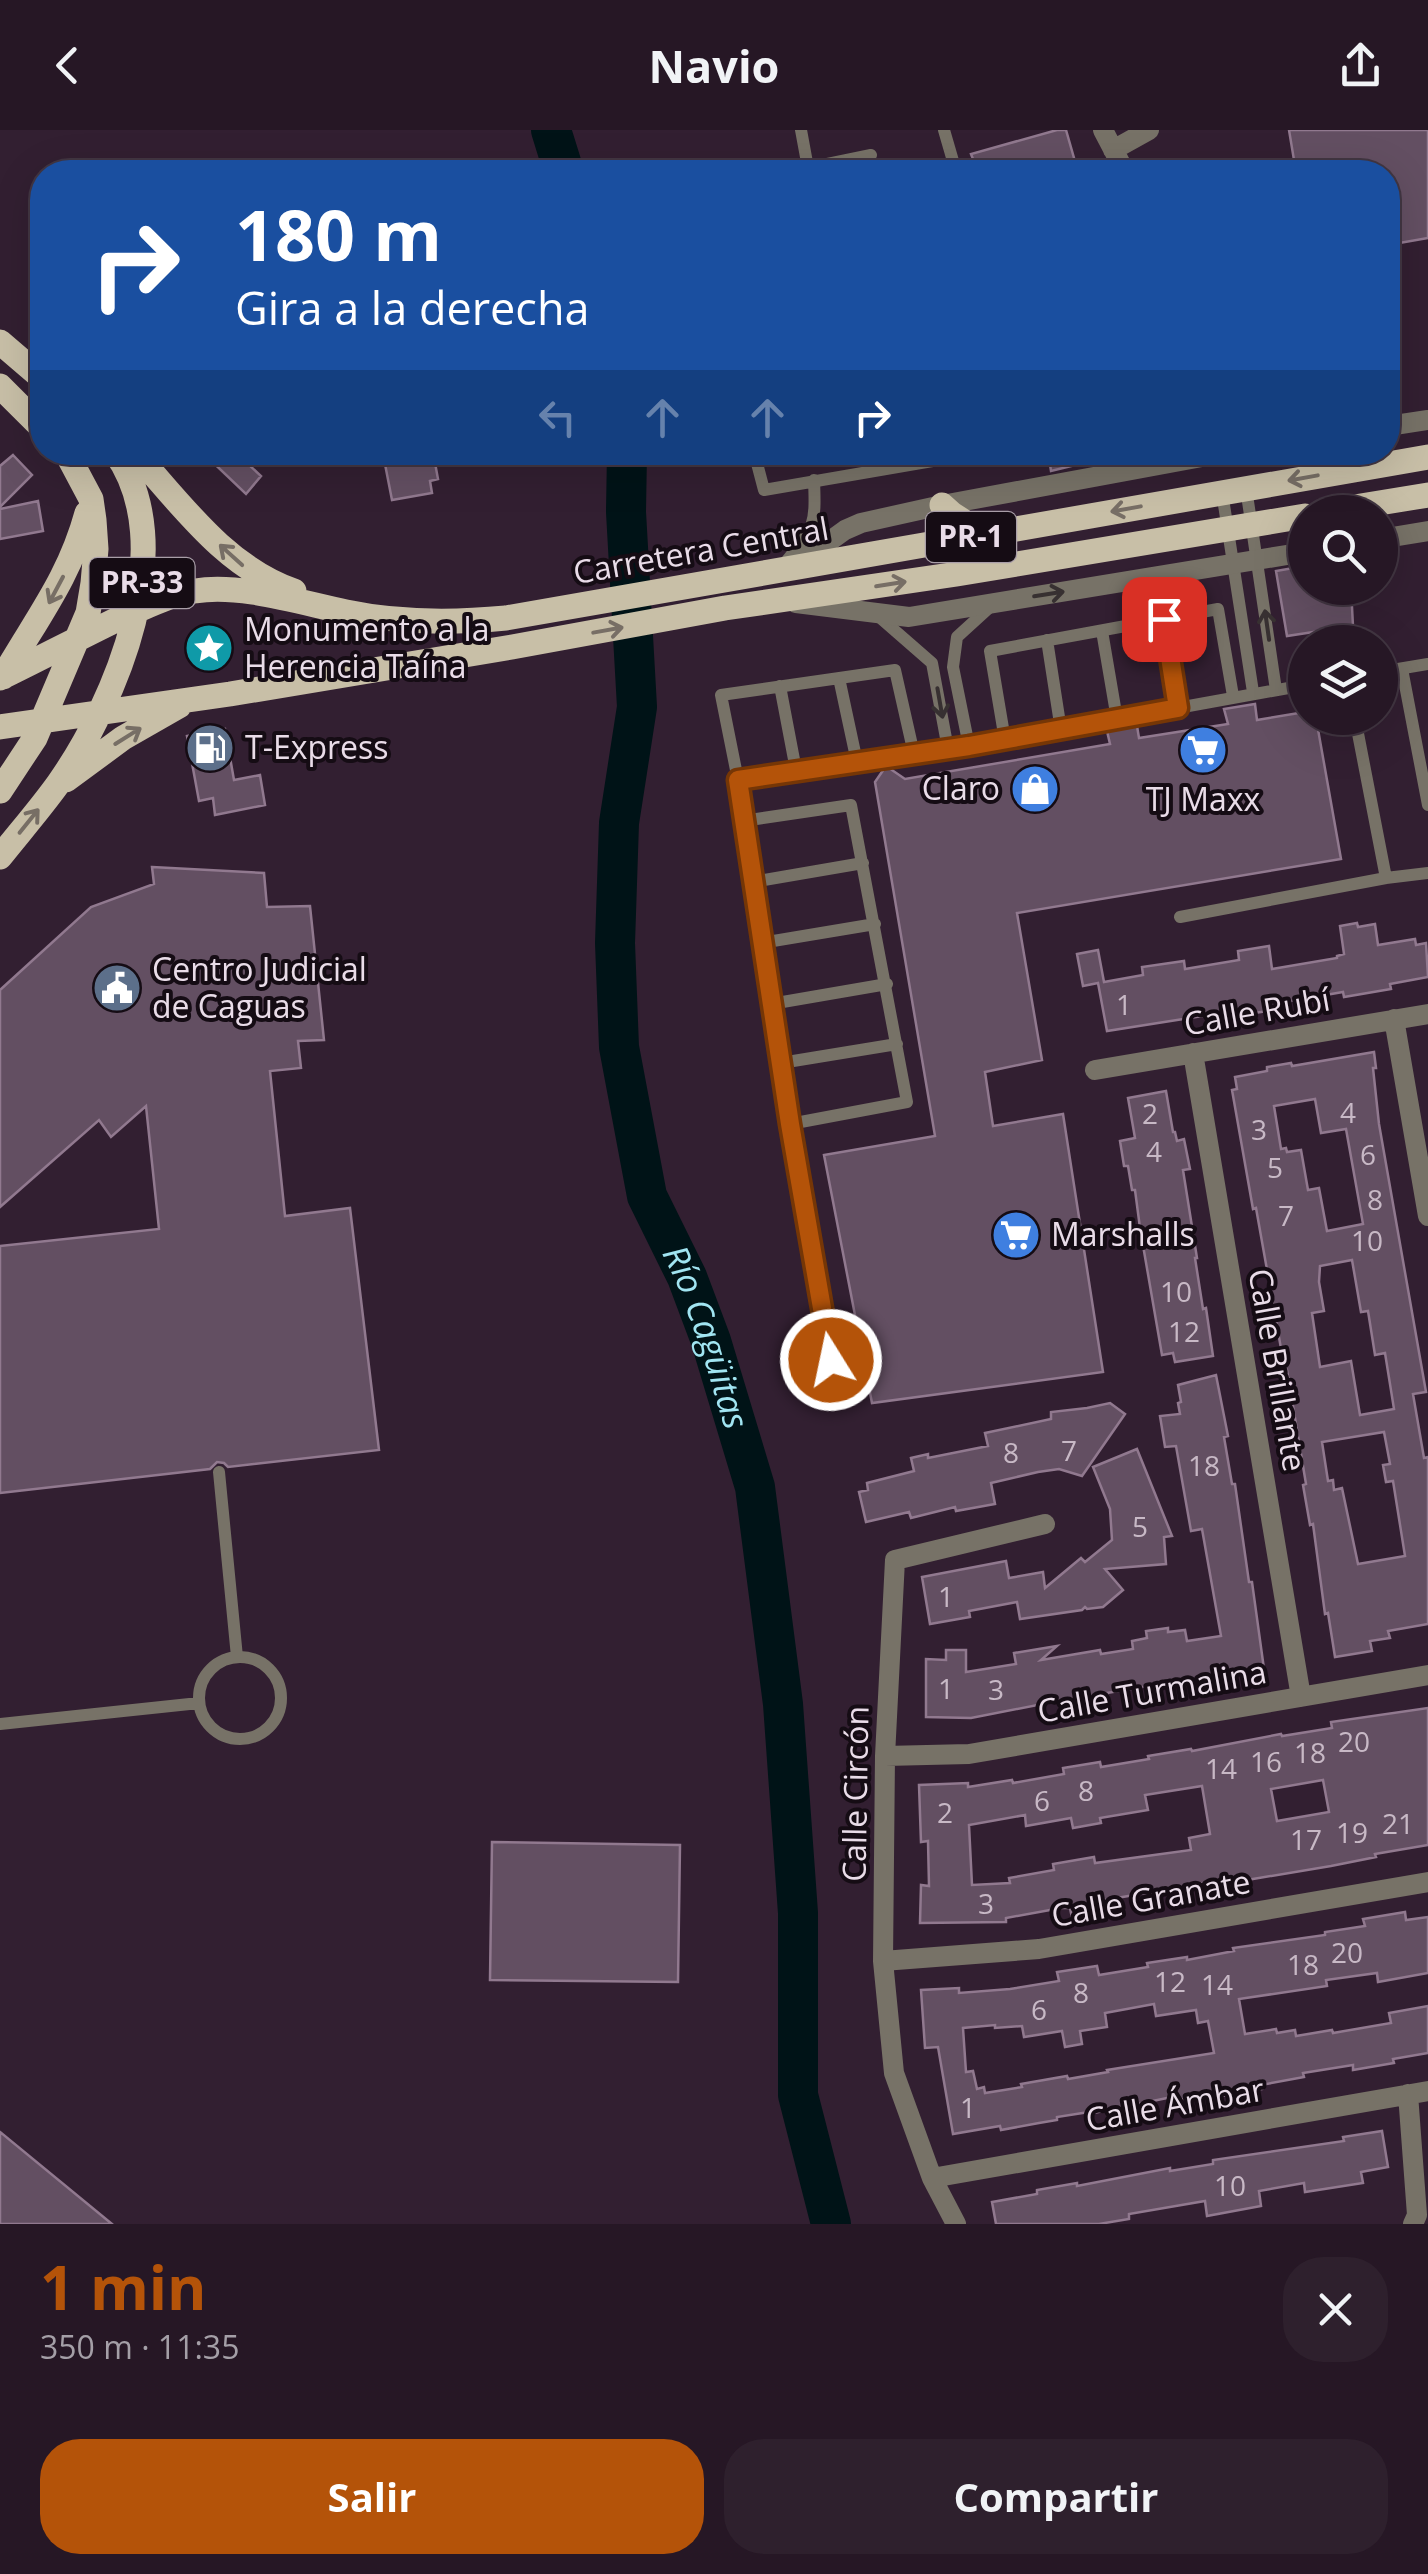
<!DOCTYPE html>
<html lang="es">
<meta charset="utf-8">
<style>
:root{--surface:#261725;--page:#2e202d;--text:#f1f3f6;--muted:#a49fa7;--line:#423642;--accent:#b45309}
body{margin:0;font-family:"Open Sans",sans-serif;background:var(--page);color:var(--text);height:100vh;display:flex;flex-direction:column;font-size:38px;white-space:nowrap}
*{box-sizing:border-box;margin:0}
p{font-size:32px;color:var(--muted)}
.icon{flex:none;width:55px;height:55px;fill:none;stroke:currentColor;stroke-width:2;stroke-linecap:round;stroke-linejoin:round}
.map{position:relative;height:2094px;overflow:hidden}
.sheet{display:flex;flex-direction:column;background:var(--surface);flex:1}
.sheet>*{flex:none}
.top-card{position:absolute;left:30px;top:30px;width:1370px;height:305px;border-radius:40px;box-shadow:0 10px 40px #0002,0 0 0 2px var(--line);background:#1a4fa0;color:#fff;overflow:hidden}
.controls{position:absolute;left:1288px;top:365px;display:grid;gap:20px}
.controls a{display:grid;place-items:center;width:110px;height:110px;border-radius:50%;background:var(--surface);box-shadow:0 10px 40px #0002,0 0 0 2px var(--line);font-size:50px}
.pin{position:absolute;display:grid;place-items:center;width:85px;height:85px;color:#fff;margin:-42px;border-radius:20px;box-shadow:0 5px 15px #0006}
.me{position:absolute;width:110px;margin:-55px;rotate:350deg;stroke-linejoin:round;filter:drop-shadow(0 0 8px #0008)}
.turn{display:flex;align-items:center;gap:35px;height:210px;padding:0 40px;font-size:45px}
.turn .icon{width:130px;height:130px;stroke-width:2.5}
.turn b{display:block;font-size:70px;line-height:85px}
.lanes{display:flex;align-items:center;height:95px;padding:0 40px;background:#0003;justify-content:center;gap:50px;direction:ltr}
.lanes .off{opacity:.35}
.round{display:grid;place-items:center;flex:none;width:105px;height:105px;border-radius:40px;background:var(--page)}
.headline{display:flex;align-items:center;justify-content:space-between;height:170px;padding:0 40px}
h1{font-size:60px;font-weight:700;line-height:75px;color:var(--accent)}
.button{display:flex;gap:20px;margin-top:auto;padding:20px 40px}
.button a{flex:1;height:115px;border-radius:40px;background:var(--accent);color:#fff;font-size:40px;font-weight:700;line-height:115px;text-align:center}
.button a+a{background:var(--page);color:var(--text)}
header{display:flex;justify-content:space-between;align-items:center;height:130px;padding:0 40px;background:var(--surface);font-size:45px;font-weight:700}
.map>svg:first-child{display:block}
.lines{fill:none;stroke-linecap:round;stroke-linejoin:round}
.river{stroke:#001317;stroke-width:40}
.building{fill:#634f62;stroke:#91798f;stroke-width:2.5;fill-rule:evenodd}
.lane{stroke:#777267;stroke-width:12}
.street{stroke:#777267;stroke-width:20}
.primary{stroke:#c8bfa7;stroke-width:25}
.oneway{stroke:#776e65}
.oneway2{stroke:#373031}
.route-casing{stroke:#753606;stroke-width:25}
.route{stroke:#b45309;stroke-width:18}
.labels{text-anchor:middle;stroke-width:8;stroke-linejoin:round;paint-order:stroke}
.number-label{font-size:28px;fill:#c8b9c6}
.shield{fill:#150c14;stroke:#a99ea8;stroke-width:2.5}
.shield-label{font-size:30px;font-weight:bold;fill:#e9dce8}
.street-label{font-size:32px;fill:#e9dce8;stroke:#150c14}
.poi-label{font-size:32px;fill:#e9dce8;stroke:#150c14;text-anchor:start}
.water-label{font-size:35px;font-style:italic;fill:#a1e5f2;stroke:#150c14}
</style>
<header><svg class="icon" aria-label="back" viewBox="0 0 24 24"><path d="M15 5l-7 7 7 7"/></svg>Navio<svg class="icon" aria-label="share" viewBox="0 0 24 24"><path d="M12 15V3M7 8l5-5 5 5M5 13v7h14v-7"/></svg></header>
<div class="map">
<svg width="1428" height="2094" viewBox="0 0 1428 2094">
<rect width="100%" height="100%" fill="#321f31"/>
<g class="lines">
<g class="river">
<path d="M551 0 564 42"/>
<path id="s1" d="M627 322 626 382 637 577 619 693 615 813 619 917 647 1066 687 1147 711 1211 755 1357 783 1574 798 1783V1965L831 2094"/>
</g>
</g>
<path class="building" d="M1057 0H1066L1078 42H978L971 24Z
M1289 0H1428V108L1388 115V42H1296Z
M202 322H235L261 346 246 364Z
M389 322H433L438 349 430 351 432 363 392 370 384 329 390 328Z
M1048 322H1099L1100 329 1051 341Z
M13 325 32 345 0 377V336Z
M38 371 43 401 0 409V379Z
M1305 436V458H1351L1353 496 1287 506 1276 441Z
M1255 574 1257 590 1305 582V588H1316L1341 729 1017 783 1042 930 985 942 993 996 1063 984 1103 1242 872 1273 824 1025 935 1006 875 652 884 639 889 638 905 649 1110 614 1107 601 1137 596 1139 608 1228 594 1224 579Z
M225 599 234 650 260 645 265 675 215 685 213 668 199 671 187 606Z
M152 737 264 743 267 777 310 776 324 910 298 911 301 938 270 941 285 1086 350 1078 379 1320 228 1337 224 1333 217 1332 210 1339 0 1363V1116L159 1099 146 976 111 1007 99 990 0 1077V860L91 777 154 754Z
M1357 793 1358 797 1375 794 1378 815 1415 809 1416 815 1426 813 1428 847 1390 854 1391 859 1344 867 1343 862 1285 872 1286 878 1248 884 1247 879 1107 901 1098 853 1083 856 1077 824 1098 820 1104 852 1143 845 1142 837 1184 831 1185 839 1239 830 1238 821 1269 816 1272 839 1337 828V826L1344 824 1340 796Z
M1374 922 1376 938H1373L1379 994 1426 1262 1413 1264 1424 1328 1428 1327V1494L1388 1501 1390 1508 1370 1511 1372 1521 1335 1527 1328 1483 1325 1484 1313 1394 1310 1395 1303 1355 1306 1354 1287 1240 1285 1241 1256 1078 1253 1079 1232 960 1237 959 1235 947 1267 941V937L1291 933 1292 936ZM1315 969 1321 1003 1346 999 1363 1094 1327 1101 1319 1058 1308 1060 1301 1020 1287 1022 1286 1018 1281 1019 1274 976ZM1352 1130 1361 1182 1368 1181 1375 1225 1385 1223 1394 1279 1360 1285 1351 1231 1320 1237 1312 1183 1324 1181 1319 1152 1320 1136ZM1384 1302 1390 1334 1383 1335 1386 1352 1393 1351 1405 1426 1358 1434 1342 1358 1334 1360 1333 1350 1328 1351 1322 1312Z
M1166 961 1173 1002H1175L1177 1011 1184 1009 1190 1039 1183 1040 1197 1128H1195L1203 1179 1206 1178 1213 1226 1175 1232 1173 1223 1162 1225 1140 1098 1135 1060H1132L1128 1036H1124L1120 1011 1135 1008 1128 968Z
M1216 1245 1228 1306 1224 1307 1232 1354H1235L1249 1452H1252L1264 1539 1154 1558V1555L1107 1563 1108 1566 1068 1573V1569L971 1588 926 1587V1529L946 1530V1520H966V1542L1016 1534 1014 1523 1057 1516 1041 1530 1100 1520 1101 1524 1133 1519 1132 1511 1147 1508 1146 1501 1168 1498V1502L1185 1500 1187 1511 1221 1506 1202 1399 1191 1401 1176 1316 1165 1317 1160 1286 1180 1284 1178 1273 1181 1272 1178 1255Z
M1110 1273 1125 1284 1082 1346 1059 1339 1038 1342 991 1353 995 1374 956 1381 955 1377 911 1388 909 1382 866 1392 859 1362 868 1360 867 1353 914 1341 911 1328 928 1324V1328L988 1316 985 1303 1051 1289V1282L1087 1278Z
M1137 1319 1172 1406 1164 1407 1166 1434 1105 1439 1123 1460 1103 1477 1087 1479 1085 1477 1082 1480 1020 1489 1017 1472 969 1481 970 1487 930 1494 922 1447 1006 1431 1009 1448 1043 1442 1045 1458 1081 1428 1085 1432 1112 1410 1110 1379 1093 1337Z
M1428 1578V1715L1375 1724 1376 1727 1331 1736 1241 1751 1240 1747 1191 1755 1192 1759 1152 1766V1762L1099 1771 1089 1774 1091 1785 1072 1788 1070 1778H1061L1006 1788V1792L920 1793 921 1755 929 1756 928 1711 921 1712 919 1655 968 1653V1657L1012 1650 1013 1653 1064 1644 1063 1638 1100 1632 1101 1637 1149 1629 1148 1626 1191 1619 1192 1621 1281 1604 1282 1606 1332 1598 1331 1592ZM1323 1650 1329 1682 1277 1691 1271 1659ZM1202 1656 1210 1704 1189 1708 1191 1720 1095 1733 1094 1727 1053 1734 1054 1740 1009 1748 1010 1753 972 1755 969 1695 1025 1685 1026 1696 1071 1688 1073 1698 1101 1693 1100 1688 1148 1680 1145 1665Z
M492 1712 680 1715 678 1852 490 1850Z
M1405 1782 1406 1790 1428 1787V1843L1378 1852 1377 1843 1326 1850 1327 1856 1239 1869 1245 1904 1276 1899 1277 1903 1295 1900 1296 1906 1332 1900 1333 1903 1391 1893 1389 1883 1428 1876V1923L1393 1929 1394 1933 1353 1940V1935L1303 1943 1304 1947 1261 1955 1262 1959 1221 1966 1220 1962 1178 1970 1177 1966 1089 1984V1982L1057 1987V1990L1039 1993 1001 2000 1000 1996 953 2004 938 1917 925 1918 921 1860 959 1858V1863L1010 1859 1059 1851 1057 1842 1097 1836 1099 1845 1148 1837 1147 1833 1187 1827V1830L1234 1821 1233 1818 1325 1805V1802L1365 1796 1363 1789ZM1154 1874 1156 1886 1196 1880 1198 1893 1208 1891 1214 1923 1107 1940 1108 1942 1068 1949 1067 1946 1021 1954 1022 1957 985 1963 984 1957 977 1959 973 1941 966 1942 963 1898 995 1895V1898L1022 1896 1024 1907 1062 1901 1065 1917 1082 1914 1080 1901 1107 1897 1105 1883Z
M1382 2001 1388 2037 1361 2042 1363 2053 1305 2062 1304 2053 1259 2061 1261 2076 1207 2086 1205 2071 1129 2084V2089L1099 2094H996L992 2072 1037 2064V2060L1077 2053V2056L1170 2038V2041L1213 2034V2030L1344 2011 1343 2007Z
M0 2002 112 2094H0Z"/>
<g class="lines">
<path class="lane" d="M944 0 953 31 968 42
M808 38 871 25
M782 42 808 38 801 0
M754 322 764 360 915 334
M913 322 915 334 985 322
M1246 358 1276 560
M1222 362 1253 562
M785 433C814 397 816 397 814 350
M877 485 932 533 948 619
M1164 489 1177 578
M1102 501 1117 589
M1047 510 1061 600
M1402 539 1428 675
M1380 542 1428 534
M839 548 857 632
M780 556 796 640
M1355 588 1386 748
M1005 610 990 521 1218 479 1233 566
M969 616 953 537 957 507 991 476
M738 650 721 565 895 540 914 624
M743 691 851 675 907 972 790 994
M752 752 863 733
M1180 787 1386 748 1428 743
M761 813 875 794
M771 874 887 854
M781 933 897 914
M831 1230 790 994 738 650C816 637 895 629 973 615 1084 596 1194 574 1305 555
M219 1342 237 1527
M199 1568a41 41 0 1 1 82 0a41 41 0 1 1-82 0Z
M0 1594 199 1573"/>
<path class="street" d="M1103 0 1125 42
M1113 20 1149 0
M1388 296 1428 290
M1380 409 1428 401
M794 431 809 426 845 400 861 393 942 375 1229 322
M796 473 909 487 1305 422
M1394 889 1428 1086
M1193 923 1301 1567
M1095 940 1428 884
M885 1626 969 1624 1428 1545
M883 1831 1039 1819 1428 1752
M1408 1964 1417 2085 1413 2094
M932 2048 1428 1961
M956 2094 932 2048 894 1943 883 1831 885 1626 895 1430 1045 1394"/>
<path class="primary" d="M0 212 42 248
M0 256 42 298
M134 322C181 374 225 437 294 461
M942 375 952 384 983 404
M1324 382 1428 365
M3 547C36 489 69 449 87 383
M0 548C39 529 77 509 116 490 141 479 167 465 195 461 239 453 302 473 346 482 398 493 452 493 506 488L1428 327
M0 597 230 564 512 517 725 478 957 444 1305 386
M66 650 123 608 179 576
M0 661 35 608 88 483 93 453 96 419 94 390 91 369 66 322
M0 727C19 703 40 679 58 654 116 572 182 415 115 322"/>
</g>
<defs><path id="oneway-shaft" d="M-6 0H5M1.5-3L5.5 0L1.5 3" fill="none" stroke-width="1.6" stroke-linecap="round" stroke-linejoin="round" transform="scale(2.5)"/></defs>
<g class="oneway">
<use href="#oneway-shaft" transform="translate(1303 348) rotate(170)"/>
<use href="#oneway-shaft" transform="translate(1126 379) rotate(170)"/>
<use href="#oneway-shaft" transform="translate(231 425) rotate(-138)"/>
<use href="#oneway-shaft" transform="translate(891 454) rotate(-9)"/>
<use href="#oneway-shaft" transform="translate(56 460) rotate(118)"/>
<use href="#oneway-shaft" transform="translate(608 500) rotate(-10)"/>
<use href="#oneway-shaft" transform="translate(128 606) rotate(-32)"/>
<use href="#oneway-shaft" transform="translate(29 691) rotate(-51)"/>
</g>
<g class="oneway2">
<use href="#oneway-shaft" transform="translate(1049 464) rotate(-9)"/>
<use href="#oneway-shaft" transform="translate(1267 495) rotate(-98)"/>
<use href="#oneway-shaft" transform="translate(940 573) rotate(80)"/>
</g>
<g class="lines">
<g class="route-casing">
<path id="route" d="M831 1230 790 994 738 650 969 616 1178 578 1164 489"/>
</g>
<use href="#route" class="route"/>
</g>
<defs>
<g id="sight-disc" transform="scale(2.5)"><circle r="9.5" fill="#0f9aa8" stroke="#150c14"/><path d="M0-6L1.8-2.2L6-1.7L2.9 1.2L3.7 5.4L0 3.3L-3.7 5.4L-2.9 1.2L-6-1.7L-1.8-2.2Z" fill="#fff"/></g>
<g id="fuel-disc" transform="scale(2.5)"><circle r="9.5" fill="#5c6f8a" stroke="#150c14"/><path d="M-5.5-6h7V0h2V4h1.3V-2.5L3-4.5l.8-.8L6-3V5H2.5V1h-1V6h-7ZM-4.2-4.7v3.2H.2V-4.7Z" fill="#fff"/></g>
<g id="supermarket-disc" transform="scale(2.5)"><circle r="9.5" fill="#3f7fe0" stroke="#150c14"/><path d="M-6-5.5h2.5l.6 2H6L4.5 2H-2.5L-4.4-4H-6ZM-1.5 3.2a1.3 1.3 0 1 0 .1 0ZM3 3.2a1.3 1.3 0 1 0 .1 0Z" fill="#fff"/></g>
<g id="shop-disc" transform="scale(2.5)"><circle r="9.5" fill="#3f7fe0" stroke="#150c14"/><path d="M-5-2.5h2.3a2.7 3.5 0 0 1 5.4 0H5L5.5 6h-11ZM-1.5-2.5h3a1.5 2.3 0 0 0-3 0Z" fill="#fff"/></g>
<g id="civic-disc" transform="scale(2.5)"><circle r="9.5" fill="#5c6f8a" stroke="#150c14"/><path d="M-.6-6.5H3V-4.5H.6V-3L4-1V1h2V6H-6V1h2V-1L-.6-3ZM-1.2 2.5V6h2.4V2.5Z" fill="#fff"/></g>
</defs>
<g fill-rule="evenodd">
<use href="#sight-disc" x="209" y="518"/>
<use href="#fuel-disc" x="210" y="618"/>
<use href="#supermarket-disc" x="1203" y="620"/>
<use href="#shop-disc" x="1035" y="659"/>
<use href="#civic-disc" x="117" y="858"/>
<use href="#supermarket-disc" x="1016" y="1105"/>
</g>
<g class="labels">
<g class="number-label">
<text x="1124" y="885">1</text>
<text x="1348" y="993">4</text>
<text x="1150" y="994">2</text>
<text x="1259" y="1010">3</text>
<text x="1154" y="1032">4</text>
<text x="1368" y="1035">6</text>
<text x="1275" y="1048">5</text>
<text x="1375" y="1080">8</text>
<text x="1286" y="1096">7</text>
<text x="1367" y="1121">10</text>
<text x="1176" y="1172">10</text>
<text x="1184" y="1212">12</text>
<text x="1069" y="1331">7</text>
<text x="1011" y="1333">8</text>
<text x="1204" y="1346">18</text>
<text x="1140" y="1407">5</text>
<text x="946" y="1477">1</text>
<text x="946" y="1569">1</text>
<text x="996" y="1570">3</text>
<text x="1354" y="1622">20</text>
<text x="1310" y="1633">18</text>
<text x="1266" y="1642">16</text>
<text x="1221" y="1649">14</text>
<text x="1086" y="1671">8</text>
<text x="1042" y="1681">6</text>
<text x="945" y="1693">2</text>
<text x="1398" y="1704">21</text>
<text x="1352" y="1713">19</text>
<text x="1306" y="1720">17</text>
<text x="986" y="1784">3</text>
<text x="1347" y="1833">20</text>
<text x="1303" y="1845">18</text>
<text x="1170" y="1862">12</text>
<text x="1217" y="1865">14</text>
<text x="1081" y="1873">8</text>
<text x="1039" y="1890">6</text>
<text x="968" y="1988">1</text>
<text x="1230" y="2066">10</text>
</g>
<g class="shield">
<rect x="926" y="382" width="90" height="50" rx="8"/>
<rect x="89.5" y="428" width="105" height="50" rx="8"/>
</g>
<g class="shield-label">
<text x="971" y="417">PR-1</text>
<text x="142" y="463">PR-33</text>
</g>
<g class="street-label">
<text transform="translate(701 421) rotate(-10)" y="11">Carretera Central</text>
<text transform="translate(1257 882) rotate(-10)" y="11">Calle Rubí</text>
<text transform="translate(1277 1240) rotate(80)" y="11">Calle Brillante</text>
<text transform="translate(1152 1562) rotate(-10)" y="11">Calle Turmalina</text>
<text transform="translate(856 1664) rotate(-89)" y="11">Calle Circón</text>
<text transform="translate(1151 1769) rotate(-10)" y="11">Calle Granate</text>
<text transform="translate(1175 1975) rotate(-10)" y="11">Calle Ámbar</text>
</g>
<g class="poi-label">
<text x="244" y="511">Monumento a la<tspan x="244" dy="37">Herencia Taína</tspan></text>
<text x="245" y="629">T-Express</text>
<text x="1000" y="670" text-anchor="end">Claro</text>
<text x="1203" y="681" text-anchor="middle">TJ Maxx</text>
<text x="152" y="851">Centro Judicial<tspan x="152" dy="37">de Caguas</tspan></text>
<text x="1051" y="1116">Marshalls</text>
</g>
<g class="water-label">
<text dy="12" stroke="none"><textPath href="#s1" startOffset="902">Río Cagüitas</textPath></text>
</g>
</g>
</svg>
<div class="controls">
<a><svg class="icon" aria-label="search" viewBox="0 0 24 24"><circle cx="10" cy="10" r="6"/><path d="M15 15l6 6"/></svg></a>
<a><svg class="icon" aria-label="layers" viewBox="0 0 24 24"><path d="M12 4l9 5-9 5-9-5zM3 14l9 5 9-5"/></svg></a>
</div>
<div class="pin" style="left:1164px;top:489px;background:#d93025"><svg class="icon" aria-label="arrive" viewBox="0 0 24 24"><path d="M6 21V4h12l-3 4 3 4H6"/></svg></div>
<svg class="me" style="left:831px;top:1230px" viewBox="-20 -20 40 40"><circle r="17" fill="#b45309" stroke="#fff" stroke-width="3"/><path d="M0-11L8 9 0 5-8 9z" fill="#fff"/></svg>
<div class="top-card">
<div class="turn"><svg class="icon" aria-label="right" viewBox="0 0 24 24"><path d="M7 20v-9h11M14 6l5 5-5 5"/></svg><div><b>180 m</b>Gira a la derecha</div></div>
<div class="lanes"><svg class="icon off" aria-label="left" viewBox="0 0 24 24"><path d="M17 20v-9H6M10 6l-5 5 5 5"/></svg><svg class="icon off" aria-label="ahead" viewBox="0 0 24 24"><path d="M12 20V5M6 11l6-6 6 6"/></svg><svg class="icon off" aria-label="ahead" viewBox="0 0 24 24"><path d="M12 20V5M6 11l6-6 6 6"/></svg><svg class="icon" aria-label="right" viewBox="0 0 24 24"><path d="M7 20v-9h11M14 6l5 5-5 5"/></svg></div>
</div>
</div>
<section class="sheet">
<div class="headline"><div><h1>1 min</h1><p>350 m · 11:35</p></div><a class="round"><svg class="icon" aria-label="close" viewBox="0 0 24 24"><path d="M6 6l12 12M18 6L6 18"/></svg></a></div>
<div class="button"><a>Salir</a><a>Compartir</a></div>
</section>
